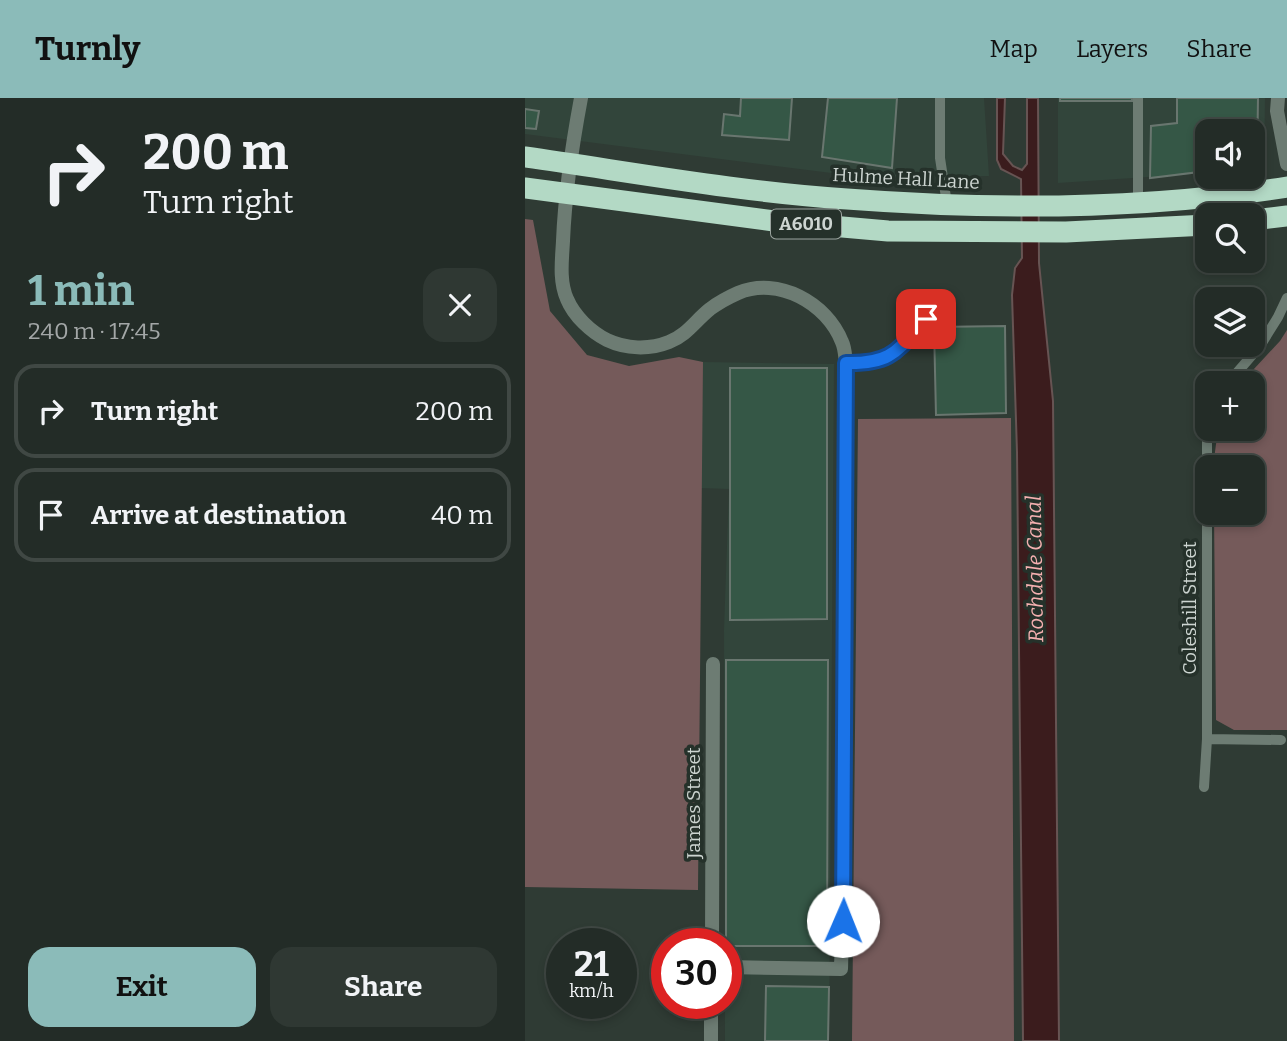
<!DOCTYPE html>
<meta charset="utf-8">
<style>
:root{--surface:#232c27;--page:#2f3833;--text:#f1f3f6;--muted:#a3a7a7;--line:#404844;--accent:#8bbbb9}
body{margin:0;font-family:Bitter,serif;background:var(--page);color:var(--text);height:100vh;display:flex;flex-direction:column;font-size:26px;white-space:nowrap}
*{box-sizing:border-box;margin:0}
p{font-size:23px;color:var(--muted)}
.icon{flex:none;width:38px;height:38px;fill:none;stroke:currentColor;stroke-width:2;stroke-linecap:round;stroke-linejoin:round}
.map{position:relative;flex:1;overflow:hidden}
.sheet{display:flex;flex-direction:column;background:var(--surface);width:525px}
.sheet>*{flex:none}
.hud{background:#232c27;color:var(--text);overflow:hidden}
.tools{position:absolute;left:670px;top:21px;display:grid;gap:14px}
.tools a{display:grid;place-items:center;width:70px;height:70px;border-radius:14px;background:var(--surface);box-shadow:0 4px 10px #0003,0 0 0 2px var(--line);font-size:35px}
.speed{position:absolute;left:21px;top:830px;display:flex;gap:14px;font-size:35px;font-weight:700;text-align:center}
.speed>*{display:grid;place-content:center;width:91px;height:91px;border-radius:50%;background:var(--surface);box-shadow:0 4px 10px #0003,0 0 0 2px var(--line);line-height:1}
.speed small{font-size:18px;font-weight:400}
.speed .limit{border:10px solid #d22;background:#fff;color:#111}
.pin{position:absolute;display:grid;place-items:center;width:60px;height:60px;color:#fff;margin:-30px;border-radius:14px;box-shadow:0 4px 10px #0006}
.me{position:absolute;width:77px;margin:-38px;rotate:1deg;stroke-linejoin:round;filter:drop-shadow(0 0 5px #0008)}
.turn{display:flex;align-items:center;gap:24px;height:147px;padding:0 28px;font-size:32px}
.turn .icon{width:91px;height:91px;stroke-width:2.5}
.turn b{display:block;font-size:49px;line-height:60px}
.round{display:grid;place-items:center;flex:none;width:74px;height:74px;border-radius:21px;background:var(--page)}
.overview{display:flex;align-items:center;justify-content:space-between;height:119px;padding:0 28px}
h1{font-size:42px;font-weight:700;line-height:52px;color:var(--accent)}
.cta{display:flex;gap:14px;margin-top:auto;padding:14px 28px}
.cta a{flex:1;height:80px;border-radius:21px;background:var(--accent);color:#111;font-size:28px;font-weight:700;line-height:80px;text-align:center}
.cta a+a{background:var(--page);color:var(--text)}
ul{padding:0;list-style:none}
li{display:flex;align-items:center;gap:21px;height:94px;margin:0 14px 10px;padding:0 14px;border:4px solid var(--line);border-radius:21px}
li div{flex:1}
li b{display:block;font-size:26px}
li em{font-style:normal}
header{display:flex;align-items:center;gap:42px;box-sizing:border-box;height:98px;padding:0 35px;background:var(--accent);color:#111}
header strong{font-size:33px}
nav{display:flex;gap:38px;margin-inline-start:auto;font-size:24px}
main{display:flex;flex:1;min-height:0}
.map>svg:first-child{display:block}
.built{fill:#32453b}
.green{fill:#755a5a}
.water{fill:#3b1c1d;stroke:#675453;stroke-width:2}
.building{fill:#355746;stroke:#69766f;stroke-width:2}
.lines{fill:none;stroke-linecap:round;stroke-linejoin:round}
.lane{stroke:#6d7c73;stroke-width:10}
.street{stroke:#6d7c73;stroke-width:14}
.highway{stroke:#b3d9c5;stroke-width:21}
.route-casing{stroke:#114b97;stroke-width:18}
.route{stroke:#1a73e8;stroke-width:12}
.labels{text-anchor:middle;stroke-width:7;stroke-linejoin:round;paint-order:stroke}
.shield{fill:#25312a;stroke:#9ba49f;stroke-width:2}
.shield-label{font-size:18px;font-weight:bold;fill:#cdd5d1}
.street-label{font-size:19px;fill:#cdd5d1;stroke:#25312a}
.water-label{font-size:21px;font-style:italic;fill:#f4b0b0;stroke:#25312a}
</style>
<header>
<strong>Turnly</strong>
<nav><a>Map</a><a>Layers</a><a>Share</a></nav>
</header>
<main>
<section class="sheet">
<div class="hud">
<div class="turn"><svg class="icon" aria-label="right" viewBox="0 0 24 24"><path d="M7 20v-9h11M14 6l5 5-5 5"/></svg><div><b>200 m</b>Turn right</div></div>
</div>
<div class="overview"><div><h1>1 min</h1><p>240 m · 17:45</p></div><a class="round"><svg class="icon" aria-label="close" viewBox="0 0 24 24"><path d="M6 6l12 12M18 6L6 18"/></svg></a></div>
<ul>
<li><svg class="icon" aria-label="right" viewBox="0 0 24 24"><path d="M7 20v-9h11M14 6l5 5-5 5"/></svg><div><b>Turn right</b></div><em>200 m</em></li>
<li><svg class="icon" aria-label="arrive" viewBox="0 0 24 24"><path d="M6 21V4h12l-3 4 3 4H6"/></svg><div><b>Arrive at destination</b></div><em>40 m</em></li>
</ul>
<div class="cta"><a>Exit</a><a>Share</a></div>
</section>
<div class="map">
<svg width="762" height="943" viewBox="0 0 762 943">
<rect width="100%" height="100%" fill="#2f3b34"/>
<path class="built" d="M0 0H459L464 78 346 80 0 36Z
M533 0H740L739 71 728 72V33H682V75L533 85Z
M178 264 309 266 304 943H200L199 532 204 391 175 390Z"/>
<path class="green" d="M0 121 8 122 25 213 62 257 104 268 154 259 178 264 173 792 0 789Z
M762 232V632H709L691 622 689 415H728V369H688L693 331H728V285H716L755 243Z
M486 320 489 943H327L333 321Z"/>
<path class="water" d="M472 0H480L478 56 488 68 497 72 502 66V0H513L514 165 528 303 534 943H498L492 354 487 197 490 170 497 160 496 81 476 71 472 62Z"/>
<path class="building" d="M216 0H267L264 42 197 37 199 16 215 18Z
M303 0H372L367 70 297 59Z
M535 0H607V3H535Z
M652 0H733L732 68H728V33H682V73L625 80 626 28 652 25Z
M0 11 14 13 11 31 0 30Z
M480 228 481 315 411 317 409 229Z
M205 270H302V521L205 522Z
M201 562H303L302 848H201Z
M241 888 304 889 303 943H240Z"/>
<g class="lines">
<path class="lane" d="M415 0V60L422 106
M613 0V104
M321 265C367 266 372 253 401 221
M703 285 735 248 753 219 762 200
M682 641 756 642
M679 689 682 641V330"/>
<path class="street" d="M56 0C47 48 40 94 38 143 37 162 34 183 42 201 49 218 66 234 82 242 101 251 124 252 144 244 162 237 170 223 185 211 193 205 204 199 213 195 253 178 302 205 317 244 320 250 320 258 321 265L320 731 316 871 201 869
M753 0 752 13 762 66
M187 845 188 566
M186 943V905"/>
<path class="highway" d="M0 59C106 74 215 94 322 101 467 112 617 112 762 89
M0 90 249 123 363 133 541 134 682 127
M728 122 762 118"/>
</g>
<g class="lines">
<g class="route-casing">
<path id="route" d="M318 823 321 265C367 266 372 253 401 221"/>
</g>
<use href="#route" class="route"/>
</g>
<g class="labels">
<rect class="shield" x="246" y="111.5" width="70" height="29" rx="5"/>
<g class="shield-label">
<text x="281" y="132">A6010</text>
</g>
<g class="street-label">
<text transform="translate(381 80) rotate(3)" y="7">Hulme Hall Lane</text>
<text transform="translate(664 510) rotate(-90)" y="7">Coleshill Street</text>
<text transform="translate(168 705) rotate(-90)" y="7">James Street</text>
</g>
<g class="water-label">
<text transform="translate(510 471) rotate(-91)" y="7">Rochdale Canal</text>
</g>
</g>
</svg>
<div class="tools">
<a><svg class="icon" aria-label="sound" viewBox="0 0 24 24"><path d="M4 9h4l5-4v14l-5-4H4zM17 9q2 3 0 6"/></svg></a>
<a><svg class="icon" aria-label="search" viewBox="0 0 24 24"><circle cx="10" cy="10" r="6"/><path d="M15 15l6 6"/></svg></a>
<a><svg class="icon" aria-label="layers" viewBox="0 0 24 24"><path d="M12 4l9 5-9 5-9-5zM3 14l9 5 9-5"/></svg></a>
<a>+</a>
<a>−</a>
</div>
<div class="speed"><div>21<small>km/h</small></div><div class="limit">30</div></div>
<div class="pin" style="left:401px;top:221px;background:#d93025"><svg class="icon" aria-label="arrive" viewBox="0 0 24 24"><path d="M6 21V4h12l-3 4 3 4H6"/></svg></div>
<svg class="me" style="left:318px;top:823px" viewBox="-20 -20 40 40"><circle r="19" fill="#fff"/><path d="M0-13L10 11 0 6-10 11z" fill="#1a73e8"/></svg>
</div>
</main>
